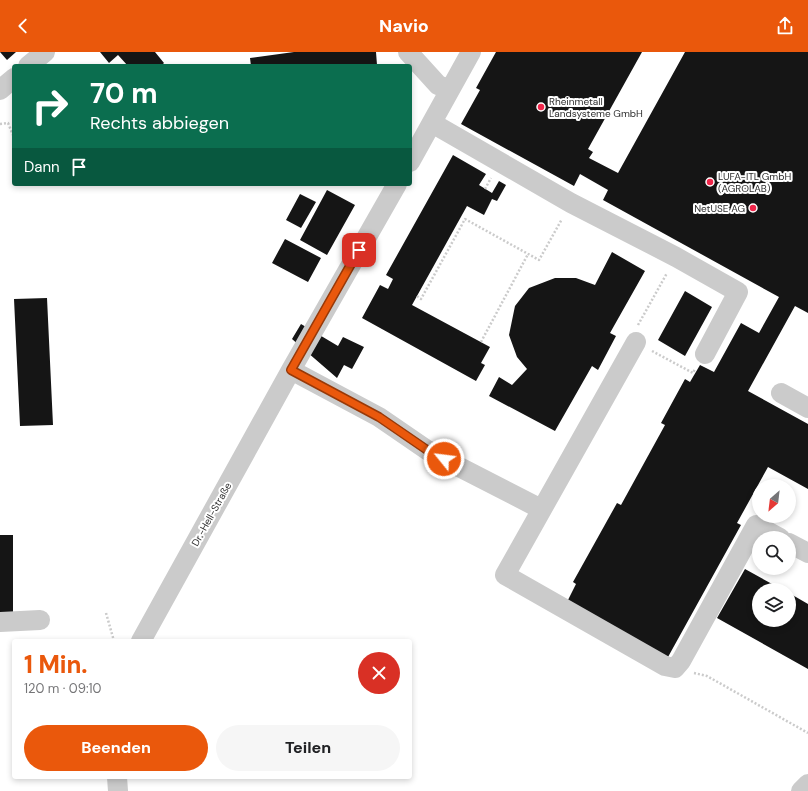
<!DOCTYPE html>
<html lang="de">
<meta charset="utf-8">
<style>
:root{--surface:#fff;--page:#f6f6f6;--text:#202124;--muted:#757577;--accent:#ea580c}
body{margin:0;font-family:"DM Sans",sans-serif;background:var(--page);color:var(--text);height:100vh;display:flex;flex-direction:column;font-size:15px;white-space:nowrap}
*{box-sizing:border-box;margin:0}
p{font-size:13px;color:var(--muted)}
.icon{flex:none;width:22px;height:22px;fill:none;stroke:currentColor;stroke-width:2;stroke-linecap:round;stroke-linejoin:round}
.map{position:relative;flex:1;overflow:hidden}
.details{position:absolute;left:12px;top:587px;width:400px;height:140px;display:flex;flex-direction:column;background:var(--surface);border-radius:4px;box-shadow:0 2px 6px #0003}
.details>*{flex:none}
.guide{position:absolute;left:12px;top:12px;width:400px;height:122px;border-radius:4px;box-shadow:0 2px 6px #0003;background:#0b6e4f;color:#fff;overflow:hidden}
.needle{width:26px;rotate:208deg}
.buttons{position:absolute;left:752px;top:427px;display:grid;gap:8px}
.buttons a{display:grid;place-items:center;width:44px;height:44px;border-radius:50%;background:var(--surface);box-shadow:0 2px 6px #0003;font-size:20px}
.pin{position:absolute;display:grid;place-items:center;width:34px;height:34px;color:#fff;margin:-17px;border-radius:8px;box-shadow:0 2px 6px #0006}
.me{position:absolute;width:44px;margin:-22px;rotate:299deg;stroke-linejoin:round;filter:drop-shadow(0 0 3px #0008)}
.turn{display:flex;align-items:center;gap:14px;height:84px;padding:0 12px;font-size:18px}
.turn .icon{width:52px;height:52px;stroke-width:2.5}
.turn b{display:block;font-size:28px;line-height:34px}
.then{display:flex;align-items:center;height:38px;padding:0 12px;background:#0003;gap:8px;font-size:15px}
.round{display:grid;place-items:center;flex:none;width:42px;height:42px;border-radius:21px;background:var(--page)}
.head{display:flex;align-items:center;justify-content:space-between;height:68px;padding:0 12px}
h1{font-size:24px;font-weight:800;line-height:30px;color:var(--accent)}
.primary-button{display:flex;gap:8px;margin-top:auto;padding:8px 12px}
.primary-button a{flex:1;height:46px;border-radius:24px;background:var(--accent);color:#fff;font-size:16px;font-weight:800;line-height:46px;text-align:center}
.primary-button a+a{background:var(--page);color:var(--text)}
header{display:flex;justify-content:space-between;align-items:center;height:52px;padding:0 12px;background:var(--accent);color:#fff;font-size:18px;font-weight:800}
.map>svg:first-child{display:block}
.building{fill:#151515}
.lines{fill:none;stroke-linecap:round;stroke-linejoin:round}
.path{stroke:#cbcbcb;stroke-width:2.5;stroke-dasharray:2 2;stroke-linecap:butt}
.minor{stroke:#cbcbcb;stroke-width:20}
.route-casing{stroke:#983908;stroke-width:10}
.route{stroke:#ea580c;stroke-width:7}
.poi-dot{fill:#f0264a;stroke:#fff;stroke-width:1.5}
.labels{text-anchor:middle;stroke-width:4;stroke-linejoin:round;paint-order:stroke}
.poi-label{font-size:10px;fill:#2e2e2e;stroke:#fff;text-anchor:start}
.street-label{font-size:10px;fill:#2e2e2e;stroke:#fff}
</style>
<header><svg class="icon" aria-label="back" viewBox="0 0 24 24"><path d="M15 5l-7 7 7 7"/></svg>Navio<svg class="icon" aria-label="share" viewBox="0 0 24 24"><path d="M12 15V3M7 8l5-5 5 5M5 13v7h14v-7"/></svg></header>
<div class="map">
<svg width="808" height="739" viewBox="0 0 808 739">
<rect width="100%" height="100%" fill="#fff"/>
<path class="building" d="M0 0H16L7 8Z
M100 0H155L164 11 161 14H128L118 3 109 11Z
M294 0H376L377 13 251 14 250 6Z
M496 0H642L588 97 593 100 589 106 618 121 685 0H808V261L795 254 748 339 808 372V437L768 415 737 471 741 473 668 605 567 550 576 532 573 530 617 451 621 453 665 373 661 371 685 327 690 330 700 313 714 320 741 271 759 281 779 245 603 148 608 138 580 122 574 134 461 72 480 38 476 36Z
M453 103 486 122 479 133 492 141 499 129 506 133 497 149 492 147 484 163 467 154 412 253 490 295 481 311 485 313 476 329 362 266 380 233 388 237 393 227 386 223Z
M327 138 355 153 327 203 300 188Z
M300 142 316 150 301 176 286 168Z
M285 187 321 206 308 230 272 211Z
M612 200 645 219 610 281 616 284 598 318 592 314 555 379 489 344 499 325 512 333 527 317 517 305 509 283 515 254 529 236 555 226H576L595 233Z
M685 239 712 255 685 304 658 288Z
M47 246 53 373 20 374 14 247Z
M301 272 338 294 343 285 364 295 352 317 344 313 337 326 292 287Z
M0 483H13V562H0Z
M745 517 783 538H759V568H789V541L808 552V617L717 566Z"/>
<g class="lines">
<path class="path" d="M0 72 8 71 13 83
M485 137 491 126
M417 244 421 247 465 167 539 208 562 167
M638 273 667 221
M481 290 528 202
M652 299 693 321 695 317
M106 561 114 589
M694 621 707 624 808 681"/>
<path class="minor" d="M408 0 438 33 450 38
M28 14 45 0
M0 38 14 26
M432 71 571 151 676 205 738 240 705 302
M410 110 471 0
M636 290 505 523 665 614 675 616 681 609 756 473 780 486
M291 318 379 365 430 400 541 457
M781 341 808 356
M789 491 808 501
M0 570 40 568
M141 589 291 318 397 132
M117 725 118 739
M801 739 808 732"/>
</g>
<g class="lines">
<g class="route-casing">
<path id="route" d="M359 198 291 318 379 365 430 400 444 407"/>
</g>
<use href="#route" class="route"/>
</g>
<g class="poi-dot">
<circle cx="541" cy="55" r="4"/>
<circle cx="710" cy="130" r="4"/>
<circle cx="753" cy="156" r="4"/>
</g>
<g class="labels">
<g class="poi-label">
<text x="549" y="53">Rheinmetall<tspan x="549" dy="12">Landsysteme GmbH</tspan></text>
<text x="718" y="128">LUFA-ITL GmbH<tspan x="718" dy="12">(AGROLAB)</tspan></text>
<text x="745" y="160" text-anchor="end">NetUSE AG</text>
</g>
<g class="street-label">
<text transform="translate(211 462) rotate(-61)" y="4">Dr.-Hell-Straße</text>
</g>
</g>
</svg>
<div class="buttons">
<a><svg class="needle" viewBox="-14 -14 28 28"><path d="M0-13l5 13h-10z" fill="#e53935"/><path d="M0 13l5-13h-10z" fill="#757577"/></svg></a>
<a><svg class="icon" aria-label="search" viewBox="0 0 24 24"><circle cx="10" cy="10" r="6"/><path d="M15 15l6 6"/></svg></a>
<a><svg class="icon" aria-label="layers" viewBox="0 0 24 24"><path d="M12 4l9 5-9 5-9-5zM3 14l9 5 9-5"/></svg></a>
</div>
<div class="pin" style="left:359px;top:198px;background:#d93025"><svg class="icon" aria-label="arrive" viewBox="0 0 24 24"><path d="M6 21V4h12l-3 4 3 4H6"/></svg></div>
<svg class="me" style="left:444px;top:407px" viewBox="-20 -20 40 40"><circle r="17" fill="#ea580c" stroke="#fff" stroke-width="3"/><path d="M0-11L8 9 0 5-8 9z" fill="#fff"/></svg>
<div class="guide">
<div class="turn"><svg class="icon" aria-label="right" viewBox="0 0 24 24"><path d="M7 20v-9h11M14 6l5 5-5 5"/></svg><div><b>70 m</b>Rechts abbiegen</div></div>
<div class="then">Dann<svg class="icon" aria-label="arrive" viewBox="0 0 24 24"><path d="M6 21V4h12l-3 4 3 4H6"/></svg></div>
</div>
<section class="details">
<div class="head"><div><h1>1 Min.</h1><p>120 m · 09:10</p></div><a class="round" style="background:#d93025;color:#fff"><svg class="icon" aria-label="close" viewBox="0 0 24 24"><path d="M6 6l12 12M18 6L6 18"/></svg></a></div>
<div class="primary-button"><a>Beenden</a><a>Teilen</a></div>
</section>
</div>
